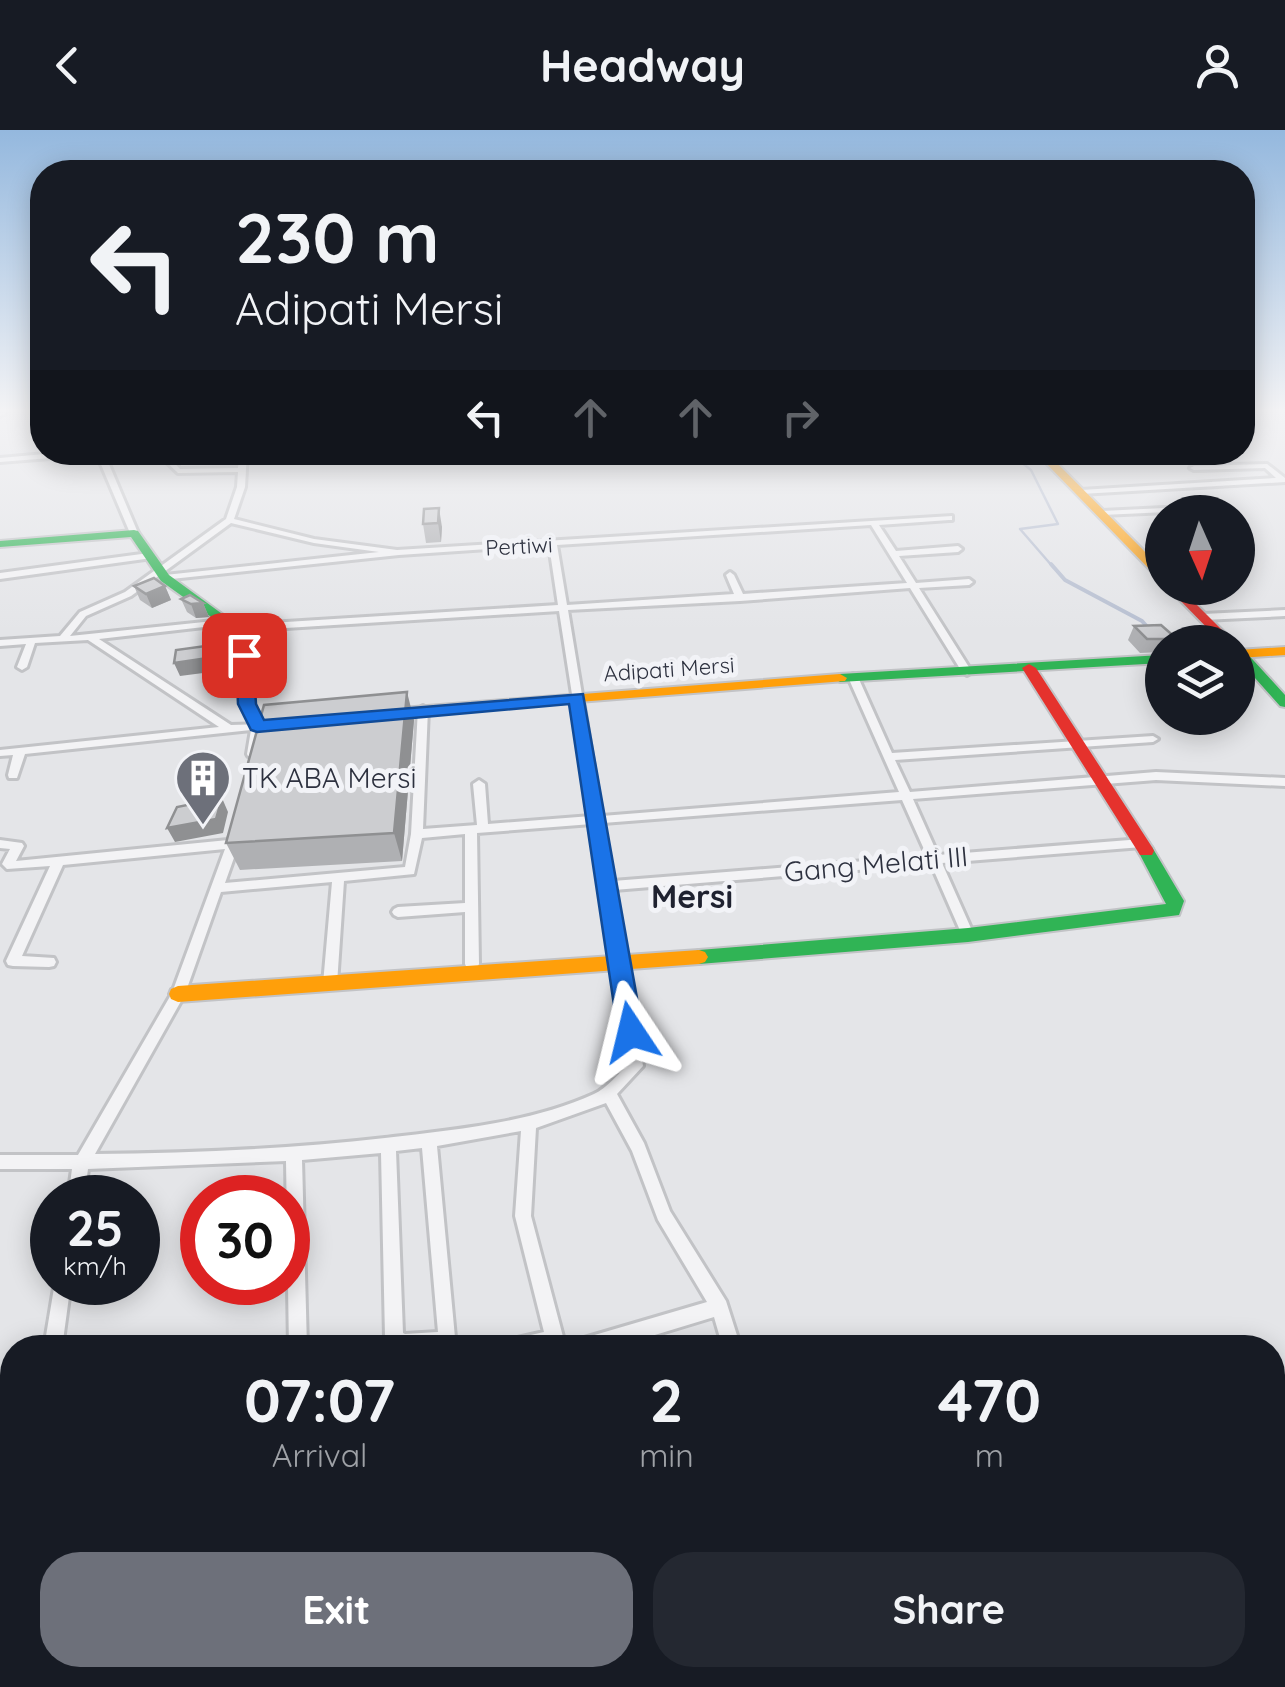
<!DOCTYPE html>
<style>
:root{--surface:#171b24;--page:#242831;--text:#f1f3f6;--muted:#9ea1a6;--accent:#6d707a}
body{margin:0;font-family:Quicksand,sans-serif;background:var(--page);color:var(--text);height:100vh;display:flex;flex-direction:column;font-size:38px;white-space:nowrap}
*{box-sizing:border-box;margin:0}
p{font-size:32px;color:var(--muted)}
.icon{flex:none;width:55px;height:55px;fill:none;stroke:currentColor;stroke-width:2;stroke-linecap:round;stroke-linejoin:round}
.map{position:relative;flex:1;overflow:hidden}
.sheet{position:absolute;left:0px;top:1205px;width:1285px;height:352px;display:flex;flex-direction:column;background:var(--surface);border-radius:40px 40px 0 0;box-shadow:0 5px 25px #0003}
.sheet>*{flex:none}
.guide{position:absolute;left:30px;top:30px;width:1225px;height:305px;border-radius:40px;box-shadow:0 5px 25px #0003;background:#171b24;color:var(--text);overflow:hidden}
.needle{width:65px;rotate:177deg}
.fabs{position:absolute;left:1145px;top:365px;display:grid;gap:20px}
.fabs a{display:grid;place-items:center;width:110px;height:110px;border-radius:50%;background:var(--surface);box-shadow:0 5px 25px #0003;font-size:50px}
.speed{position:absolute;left:30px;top:1045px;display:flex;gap:20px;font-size:50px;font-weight:700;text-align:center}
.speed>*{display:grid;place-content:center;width:130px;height:130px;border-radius:50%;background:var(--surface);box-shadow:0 5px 25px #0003;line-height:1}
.speed small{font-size:25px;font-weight:400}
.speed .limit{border:15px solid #d22;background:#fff;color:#111}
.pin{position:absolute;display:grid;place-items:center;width:85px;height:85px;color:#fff;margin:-42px;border-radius:20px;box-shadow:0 5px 15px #0006}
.me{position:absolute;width:110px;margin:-55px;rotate:350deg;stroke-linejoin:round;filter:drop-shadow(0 0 8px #0008)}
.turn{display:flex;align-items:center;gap:35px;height:210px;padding:0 40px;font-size:45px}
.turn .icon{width:130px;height:130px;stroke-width:2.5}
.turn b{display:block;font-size:70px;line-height:85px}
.lanes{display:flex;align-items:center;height:95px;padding:0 40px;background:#0003;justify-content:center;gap:50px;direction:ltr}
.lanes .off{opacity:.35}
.eta{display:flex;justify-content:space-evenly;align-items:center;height:170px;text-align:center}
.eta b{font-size:60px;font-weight:800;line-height:70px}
.cta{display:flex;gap:20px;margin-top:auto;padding:20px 40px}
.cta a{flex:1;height:115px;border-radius:40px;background:var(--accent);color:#fff;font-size:40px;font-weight:800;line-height:115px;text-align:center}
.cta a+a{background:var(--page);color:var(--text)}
header{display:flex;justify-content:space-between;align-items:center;height:130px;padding:0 40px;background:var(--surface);font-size:45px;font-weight:800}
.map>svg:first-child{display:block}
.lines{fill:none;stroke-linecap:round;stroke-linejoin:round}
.stream-far1{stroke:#b6bed0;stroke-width:2.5}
.stream{stroke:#b6bed0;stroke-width:4}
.street-casing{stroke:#c2c3c6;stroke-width:6}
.fast-casing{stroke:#c2c3c6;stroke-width:4}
.slow-casing{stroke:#c2c3c6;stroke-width:4}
.jam-casing{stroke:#c2c3c6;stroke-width:4}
.street{fill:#f3f3f5;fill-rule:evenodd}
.fast{fill:#30b455;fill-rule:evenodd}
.slow{fill:#ff9f0a;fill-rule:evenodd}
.jam{fill:#e5322d;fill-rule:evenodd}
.wall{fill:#afb0b3}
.shaded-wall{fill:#8f9092}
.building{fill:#cccdd0;stroke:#8f9092;stroke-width:2.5}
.route{fill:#1a73e8;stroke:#114b97;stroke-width:2.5}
.labels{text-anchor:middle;stroke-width:10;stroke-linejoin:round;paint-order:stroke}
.far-street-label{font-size:22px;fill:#2d313f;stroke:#f2f3f7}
.poi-label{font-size:28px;fill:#2d313f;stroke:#f2f3f7;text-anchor:start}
.street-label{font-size:28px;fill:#2d313f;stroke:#f2f3f7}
.quarter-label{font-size:32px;font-weight:bold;fill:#1f2230;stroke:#f2f3f7}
</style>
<header><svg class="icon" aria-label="back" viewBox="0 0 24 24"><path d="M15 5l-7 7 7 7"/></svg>Headway<svg class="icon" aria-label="person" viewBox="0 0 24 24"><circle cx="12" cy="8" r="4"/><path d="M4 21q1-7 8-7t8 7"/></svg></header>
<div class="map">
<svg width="1285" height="1557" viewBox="0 0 1285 1557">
<rect width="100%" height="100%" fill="#e4e5e8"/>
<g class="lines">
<path class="stream-far1" d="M1011 324 1031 340 1058 394 1020 399 1053 437"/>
<path class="stream" d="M1051 434 1065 450 1142 491 1150 500"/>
<g class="street-casing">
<path id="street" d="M0 283H6L0 286Z
M67 322H108V332L138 403 137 405 130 403 100 332V324L0 332V328Z
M156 322H164L180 339 238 338 239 322H247L245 357 234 389 314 409 397 420 952 386V390H949L879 395 896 421 958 416 962 419 958 422 899 426 916 453 969 449 973 452 969 455 919 458 972 542 967 545 962 542 910 458 740 471 568 480 602 686 899 662 848 547 853 544 858 547 892 623 1153 606 1158 609 1153 612 895 630 910 662 1156 642 1285 648V656L1156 650 913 669 938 725 1142 709 1148 713 1142 717 942 733 974 805 973 809H963L962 805 931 734 614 760 643 936 617 964 644 1013 670 1081 726 1171 741 1218H723L714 1187 612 1218H572L575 1212 581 1209 707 1172 658 1090 632 1021 606 973 536 998 531 1086 566 1218H497L500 1212 544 1202 515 1086 521 1001 437 1016 456 1218H394L388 1213 385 1207 381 1023 302 1030 307 1218H289L286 1031 88 1039 84 1068H68L72 1039H0V1025H78L172 863 225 719 63 735 22 826 54 828 56 832 54 836 49 837 13 836 8 835 6 831 50 736 7 739 2 734 10 719 0 718V710L22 713 24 716 16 731 228 710 231 705 235 704 241 708 225 753 405 737 411 704 418 579 423 576 428 579 423 699 477 695 473 654 479 650 485 654 488 694 591 686 559 481 270 499 236 505 231 502 236 499 270 493 558 475 549 415 399 425 162 450V446L165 445 379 422 314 413 231 393 131 466 86 486 70 506 233 489V493L230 494 99 509 231 595 261 594 262 596 256 626H248L247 624 251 600 25 624 17 648H9L8 645 13 625 0 626V620L219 597 88 510 35 513 27 537 22 540 17 537 26 514 0 516V510L60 506 80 482 125 462 226 389 237 357 238 342 178 343ZM871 395 907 453 743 464 734 445 730 442 726 445 734 464 567 475 557 415ZM902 670 927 726 613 751 603 693ZM592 694 629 934C618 944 607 958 594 964 530 993 454 1000 385 1008 289 1019 192 1023 95 1024L185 864 221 762 332 752 323 854 325 858 330 859 335 858 337 854 344 751 414 744 422 708 465 704V773L398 777 394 779 392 782 394 785 398 787 465 782V834L467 838H477L479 834 477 703ZM422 1018 438 1202 405 1204 403 1203 396 1021Z
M1267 334 1285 348V352L1081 364 1077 362 1081 360 1276 348 1265 338 1194 340 1190 338 1194 336Z
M1164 378H1167V382L1102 385 1098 383 1102 381Z
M149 423 152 424V428L0 449V443Z
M1285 480V486L1203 490 1198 487 1203 484Z
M55 1152H71L62 1218H44Z
M12 1294V1312L0 1317V1299Z
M12 1402V1440L7 1454 0 1457V1418L5 1405Z
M128 1545H195L192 1553 177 1557H111L114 1549Z
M294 1545H316L318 1557H296Z
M684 1545H706L711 1557H689Z"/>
</g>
<g class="fast-casing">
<path id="fast" d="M134 400 138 401 169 445 240 497 251 525 254 574 262 591H284V597L252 599 240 574 237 525 228 499 161 451 131 407 0 417V411Z
M1238 518 1243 519 1285 565V577L1280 576 1238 529Z
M1162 525V533L840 552 833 548 840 544Z
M1146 715 1152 717 1184 771 1179 785 968 812 699 834 693 832 690 827 693 822 699 820 968 798 1166 774 1138 721Z"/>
</g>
<g class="slow-casing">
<path id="slow" d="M1035 322H1046L1162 439V449L1158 448Z
M1285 517V525L1238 528V520Z
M840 544 847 548 845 551 389 587 382 583 389 579Z
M699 820 705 822 708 827 705 832 699 834 178 872 171 869 169 864 171 859 178 856Z"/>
</g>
<g class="jam-casing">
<path id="jam" d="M1168 458H1180L1234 512H1221Z
M1029 534 1036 538 1152 717 1154 721 1152 725H1140L1022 538Z"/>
</g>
<use href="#street" class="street"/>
<use href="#fast" class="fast"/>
<use href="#slow" class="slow"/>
<use href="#jam" class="jam"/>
</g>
<path class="wall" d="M424 379 442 397 441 412 426 413 423 394Z
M134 456H165L171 470 152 478 140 470Z
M181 469 203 473 209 487 196 488 187 482Z
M1134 496 1177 509 1175 512H1162V522L1140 523 1128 510Z
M414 590 402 731 240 740 226 713Z"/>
<path class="shaded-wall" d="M439 378 442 397 441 412 438 393Z
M165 456 171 470 152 478 146 464Z
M203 473 209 487 196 488 191 474Z
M228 513 233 527 234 539 180 546 174 533Z
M407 562 414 590 402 731 394 703Z
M222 668 228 682 223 703 175 712 167 698Z"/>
<path class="building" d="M439 378 438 393 423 394 424 379Z
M154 448 165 456 146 464 134 456Z
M190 465 203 473 191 474 181 469Z
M1161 495 1177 509H1147L1134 496Z
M228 513V525L174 533 176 520Z
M407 562 394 703 226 713 264 575Z
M222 668 216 689 167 698 177 677Z"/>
<linearGradient id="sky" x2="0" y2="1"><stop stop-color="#94b8de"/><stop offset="0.56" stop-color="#f3f3f5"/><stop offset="1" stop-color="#f3f3f5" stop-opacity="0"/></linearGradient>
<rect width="1285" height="501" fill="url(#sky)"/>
<path class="route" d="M244 520 253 525 256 574 264 590 583 564 643 902 640 909 631 912 622 909 618 902 569 574 257 602 251 600 238 574 236 525Z"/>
<defs>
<g id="building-pin" transform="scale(2.875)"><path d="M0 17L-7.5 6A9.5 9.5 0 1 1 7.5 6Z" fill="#6d707a" stroke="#f2f3f7"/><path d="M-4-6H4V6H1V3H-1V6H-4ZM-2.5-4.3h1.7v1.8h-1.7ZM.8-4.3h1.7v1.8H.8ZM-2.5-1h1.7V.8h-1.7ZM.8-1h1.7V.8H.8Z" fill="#fff"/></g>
</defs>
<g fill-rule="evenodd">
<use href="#building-pin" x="203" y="648"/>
</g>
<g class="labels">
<g class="far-street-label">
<text transform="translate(519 416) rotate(-3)" y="8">Pertiwi</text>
<text transform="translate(669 539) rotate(-4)" y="8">Adipati Mersi</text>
</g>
<g class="poi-label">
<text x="242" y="658">TK ABA Mersi</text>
</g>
<g class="street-label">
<text transform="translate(876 734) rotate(-5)" y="10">Gang Melati III</text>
</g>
<g class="quarter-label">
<text x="692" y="778">Mersi</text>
</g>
</g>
</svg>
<div class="fabs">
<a><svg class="needle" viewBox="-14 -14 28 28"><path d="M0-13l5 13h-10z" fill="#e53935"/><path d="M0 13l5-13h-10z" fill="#9ea1a6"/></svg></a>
<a><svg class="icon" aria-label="layers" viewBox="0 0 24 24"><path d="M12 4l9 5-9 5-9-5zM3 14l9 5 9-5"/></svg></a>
</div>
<div class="speed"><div>25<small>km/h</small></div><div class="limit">30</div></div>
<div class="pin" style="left:244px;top:525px;background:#d93025"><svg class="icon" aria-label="arrive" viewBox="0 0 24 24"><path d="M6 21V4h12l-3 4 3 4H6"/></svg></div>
<svg class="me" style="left:631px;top:902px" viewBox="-20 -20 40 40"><path d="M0-17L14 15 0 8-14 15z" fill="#1a73e8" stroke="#fff" stroke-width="4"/></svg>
<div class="guide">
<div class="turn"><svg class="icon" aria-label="left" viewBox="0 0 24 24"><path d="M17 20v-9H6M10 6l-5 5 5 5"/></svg><div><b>230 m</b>Adipati Mersi</div></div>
<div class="lanes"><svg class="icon" aria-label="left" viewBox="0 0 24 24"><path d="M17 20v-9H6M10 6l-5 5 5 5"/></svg><svg class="icon off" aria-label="ahead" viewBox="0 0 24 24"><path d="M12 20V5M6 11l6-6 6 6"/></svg><svg class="icon off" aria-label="ahead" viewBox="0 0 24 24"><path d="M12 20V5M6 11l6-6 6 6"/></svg><svg class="icon off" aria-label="right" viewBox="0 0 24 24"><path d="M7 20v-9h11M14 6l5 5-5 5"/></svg></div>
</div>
<section class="sheet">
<div class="eta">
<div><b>07:07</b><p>Arrival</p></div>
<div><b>2</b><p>min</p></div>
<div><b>470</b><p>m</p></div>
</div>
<div class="cta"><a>Exit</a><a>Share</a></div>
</section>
</div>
